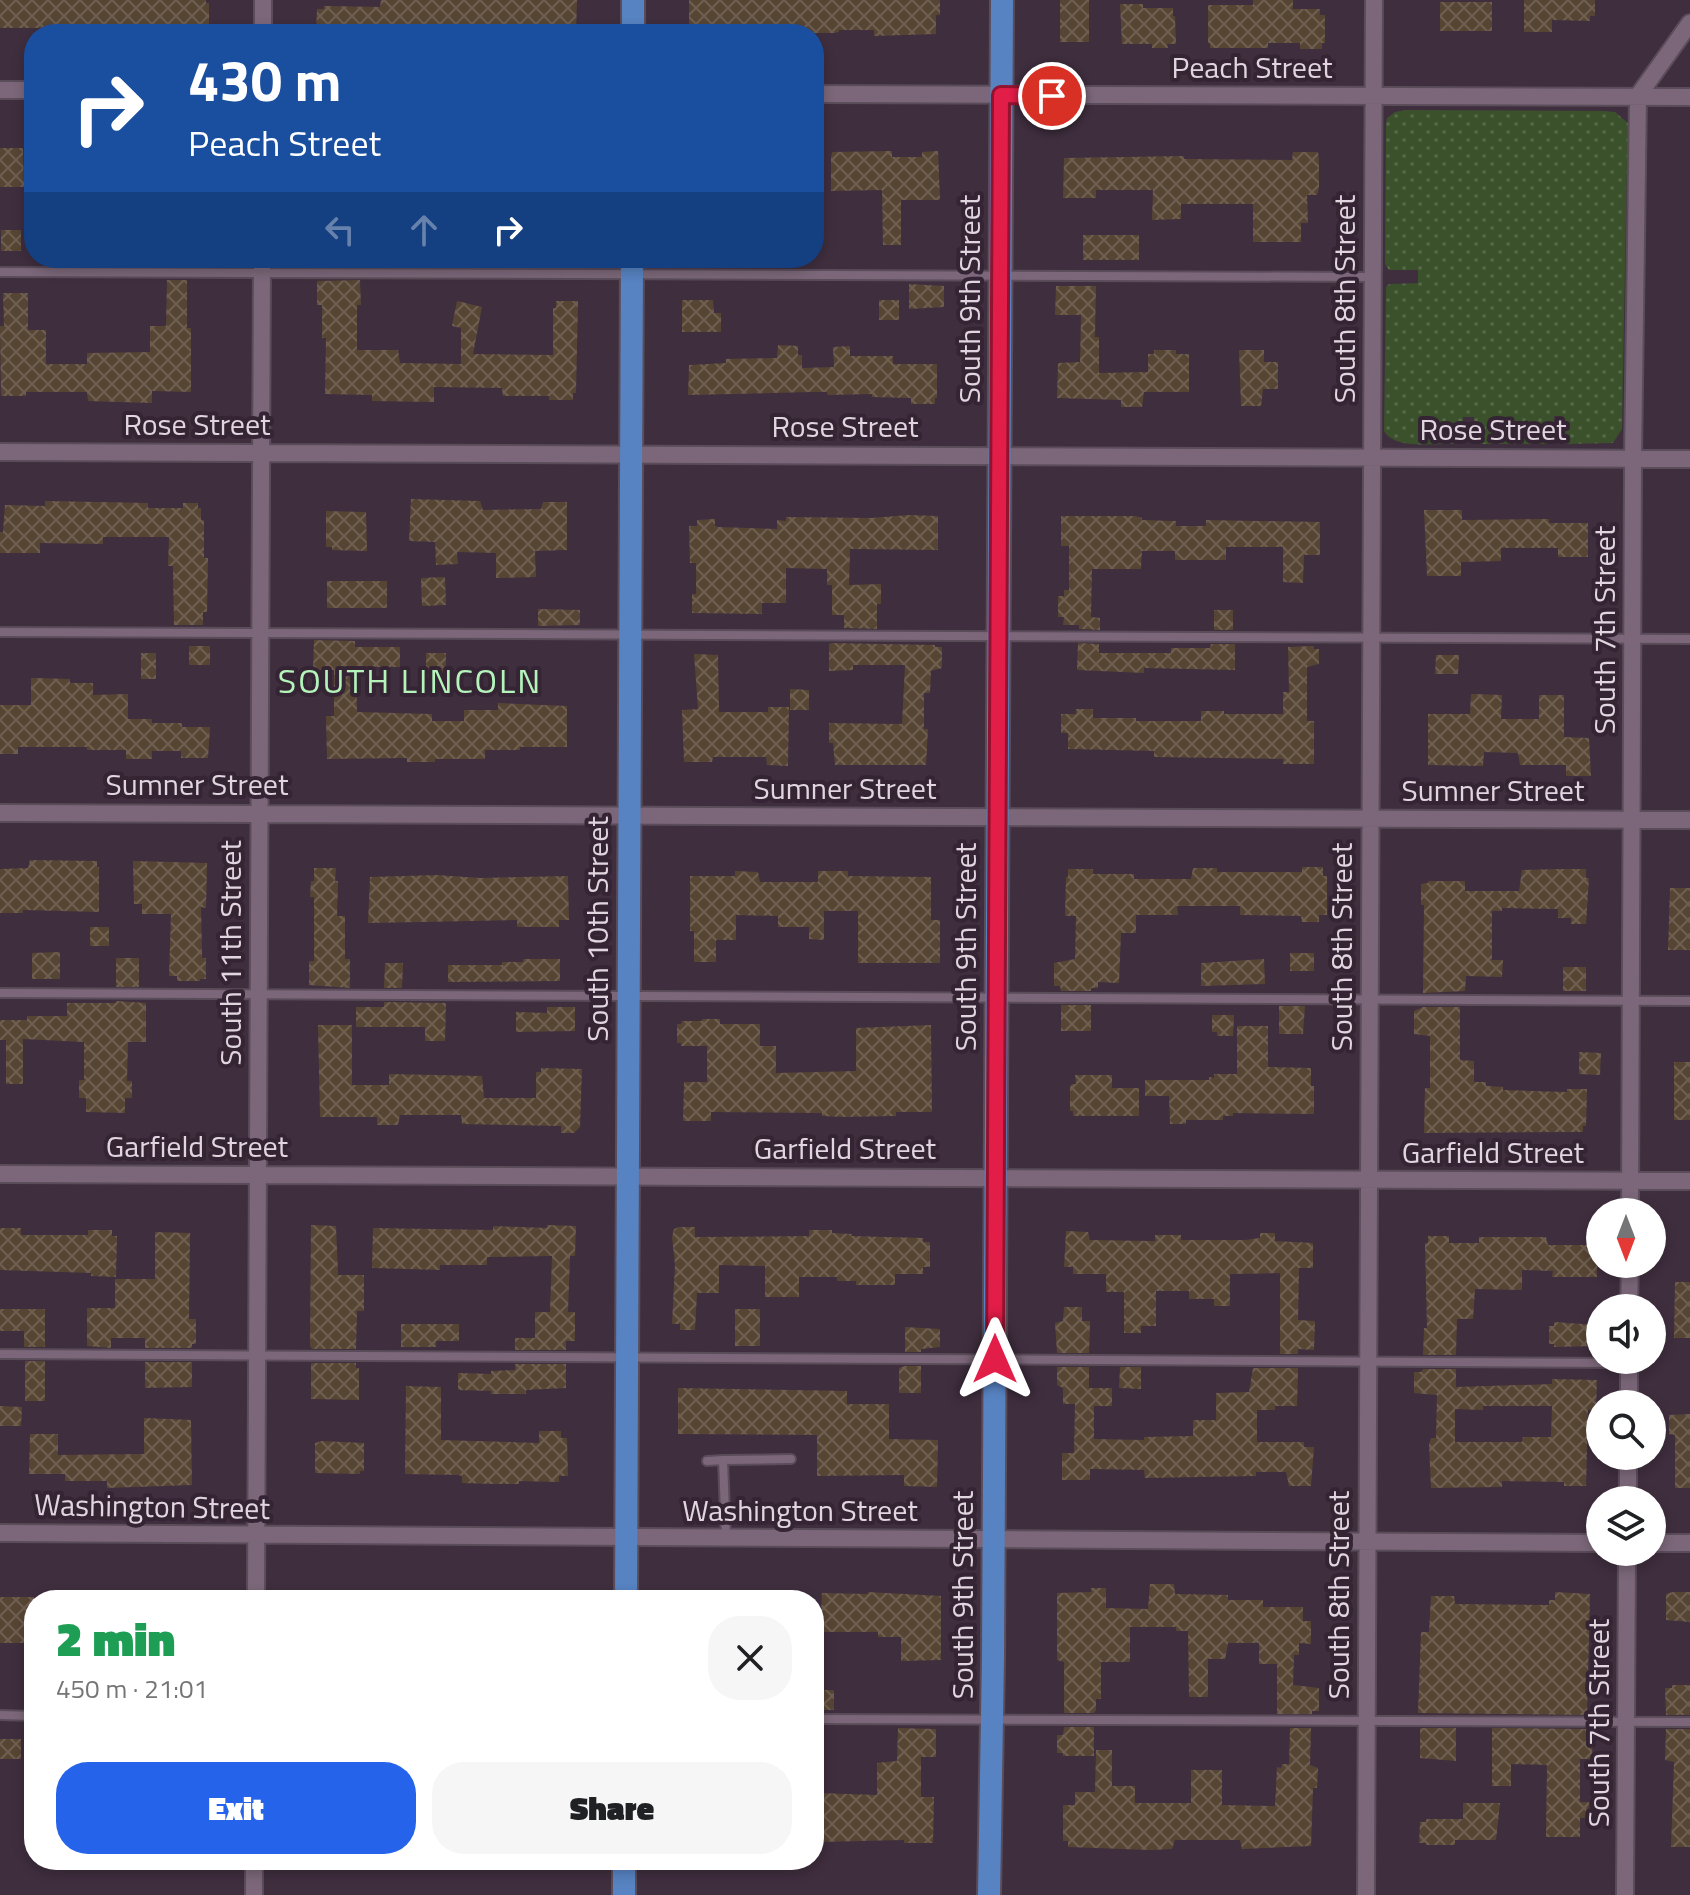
<!DOCTYPE html>
<meta charset="utf-8">
<style>
:root{--surface:#fff;--page:#f6f6f6;--text:#202124;--muted:#757577;--accent:#2563eb}
body{margin:0;font-family:"Titillium Web",sans-serif;background:var(--page);color:var(--text);height:100vh;display:flex;flex-direction:column;font-size:30px;white-space:nowrap}
*{box-sizing:border-box;margin:0}
p{font-size:26px;color:var(--muted)}
.icon{flex:none;width:44px;height:44px;fill:none;stroke:currentColor;stroke-width:2;stroke-linecap:round;stroke-linejoin:round}
.map{position:relative;flex:1;overflow:hidden}
.sheet{position:absolute;left:24px;top:1590px;width:800px;height:280px;display:flex;flex-direction:column;background:var(--surface);border-radius:32px;box-shadow:0 4px 12px #0003}
.sheet>*{flex:none}
.hud{position:absolute;left:24px;top:24px;width:800px;height:244px;border-radius:32px;box-shadow:0 4px 12px #0003;background:#1a4fa0;color:#fff;overflow:hidden}
.needle{width:52px;rotate:180deg}
.tools{position:absolute;left:1586px;top:1198px;display:grid;gap:16px}
.tools a{display:grid;place-items:center;width:80px;height:80px;border-radius:50%;background:var(--surface);box-shadow:0 4px 12px #0003;font-size:40px}
.pin{position:absolute;display:grid;place-items:center;width:68px;height:68px;color:#fff;margin:-34px;border:4px solid #fff;border-radius:50%;box-shadow:0 2px 8px #0007}
.me{position:absolute;width:88px;margin:-44px;rotate:0deg;stroke-linejoin:round;filter:drop-shadow(0 0 6px #0008)}
.turn{display:flex;align-items:center;gap:28px;height:168px;padding:0 32px;font-size:36px}
.turn .icon{width:104px;height:104px;stroke-width:2.5}
.turn b{display:block;font-size:56px;line-height:68px}
.lanes{display:flex;align-items:center;height:76px;padding:0 32px;background:#0003;justify-content:center;gap:40px;direction:ltr}
.lanes .off{opacity:.35}
.round{display:grid;place-items:center;flex:none;width:84px;height:84px;border-radius:32px;background:var(--page)}
.summary{display:flex;align-items:center;justify-content:space-between;height:136px;padding:0 32px}
h1{font-size:48px;font-weight:800;line-height:60px;color:#1e9e55}
.cta{display:flex;gap:16px;margin-top:auto;padding:16px 32px}
.cta a{flex:1;height:92px;border-radius:32px;background:var(--accent);color:#fff;font-size:32px;font-weight:800;line-height:92px;text-align:center}
.cta a+a{background:var(--page);color:var(--text)}
.map>svg:first-child{display:block}
.grass{fill:url(#grass-dots)}
.building{fill:url(#building-cross-hatch);fill-rule:evenodd}
.lines{fill:none;stroke-linecap:round;stroke-linejoin:round}
.service-casing{stroke:#5a4c59;stroke-width:12}
.minor-casing{stroke:#5a4c59;stroke-width:20}
.primary-casing{stroke:#5a4c59;stroke-width:26}
.service{stroke:#7b6779;stroke-width:8}
.minor{stroke:#7b6779;stroke-width:16}
.primary{stroke:#5783c2;stroke-width:22}
.route-casing{stroke:#92132f;stroke-width:20}
.route{stroke:#e11d48;stroke-width:14}
.labels{text-anchor:middle;stroke-width:8;stroke-linejoin:round;paint-order:stroke}
.street-label{font-size:30px;fill:#e1d6e0;stroke:#352433}
.quarter-label{font-size:34px;letter-spacing:2px;fill:#b4f4bb;stroke:#352433}
</style>
<div class="map">
<svg width="1690" height="1895" viewBox="0 0 1690 1895">
<defs>
<pattern id="grass-dots" width="8" height="8" patternUnits="userSpaceOnUse" patternTransform="scale(2)"><rect width="8" height="8" fill="#3a512b"/><path d="M2 2h.1M6 6h.1" fill="none" stroke="#566949" stroke-width="1.8" stroke-linecap="round"/></pattern>
<pattern id="building-cross-hatch" width="8" height="8" patternUnits="userSpaceOnUse" patternTransform="scale(2)"><rect width="8" height="8" fill="#574534"/><path d="M0 0l8 8M0 8l8-8" fill="none" stroke="#6f5f51"/></pattern>
</defs>
<rect width="100%" height="100%" fill="#3f2e3e"/>
<path class="grass" d="M1405 110 1605 111 1615 112 1630 125 1627 162 1622 429 1613 443 1564 444 1562 416H1554V444H1475L1474 417H1463L1464 443C1442 443 1395 451 1384 431L1386 287 1389 284 1418 283V270H1389L1385 264 1386 124 1387 118 1395 112Z"/>
<path class="building" d="M0 0H206V3H209V31H205V34H47L44 28H0Z
M381 0H577L576 33 552 34 550 30H481L450 34H389V31L359 30V34H324V31H316L317 9H324V6L380 7Z
M689 0H940V15H936V34L874 36V30H839V32L834 33H800V30H689Z
M1060 0H1089V42H1060Z
M1253 0H1293V9H1320V15H1325V43H1322V49H1300V43H1268V48H1210V43H1208V5H1253Z
M1524 0H1595V16H1590V21L1552 20V32H1524Z
M1440 2H1492V31H1440Z
M1120 4H1143V8H1173V16H1175L1176 44H1167L1168 48H1152V44H1122Z
M0 148H23L24 187H0Z
M892 151V157H922V152L938 151 940 200H901V245H883L882 190 831 191V157L832 152Z
M1293 152H1318L1319 160V188L1317 195H1307L1308 223H1301V242H1253V204H1181V219L1152 220 1153 190H1096V198H1063L1064 158 1184 156V159L1292 160Z
M1 230H21V251H1Z
M1083 235H1139V260H1083Z
M167 280H187V328H191V392L152 391V403L88 401 87 392H26V396H1L0 326H4L3 293H28V330H46V364H87V353L150 352V326H166Z
M360 280 361 305H357V350H398L400 363 461 364V328L452 326 457 301 482 307 473 354 553 355V308H556V301H578L576 393H573V400H549V396H503L502 388 434 387V402L372 401V395L325 394 326 338H322V305H317V281Z
M909 284 944 286V307L909 309Z
M1056 286H1096L1095 337H1099V373L1148 372V354H1154V350H1176V354H1189V392H1144L1142 407H1121V400L1057 398 1058 363 1080 362 1081 315H1055Z
M682 300H713L714 313H721V332H682Z
M879 300H899V320H879Z
M778 345 798 346V355H802V368L834 367 833 347 850 346V356H893V364H937V398H935V404H911V398H909L872 397V394L828 395 827 392H812L688 395 689 365 726 363V359L777 358Z
M1239 350H1264V362H1278V389H1263L1261 406H1241Z
M411 499 480 501 483 510 541 509 543 502H567V550L535 551 536 577 496 578V553L457 552 458 564 436 565 435 542 409 541Z
M45 501 148 503V508H183V503H198V508H201V520H204V558H208L207 612H203V625H174L173 566H168L169 537H103V544L40 543V553H0V532H3L5 505 45 506Z
M1424 510H1462V520L1549 519V523H1588V557H1558V548H1501V561L1461 562V576H1427Z
M326 511 366 512 367 551 332 550V547H326Z
M909 515 938 516V550L850 549 849 585 881 584V604H877V629L844 628V615H832V585H827V569L786 568V603H762V614L692 613V594H696V563H690L689 526H697V520L715 519V526L718 527 777 529V520L786 521V517L871 518Z
M1061 516H1135L1142 518V520L1176 521V526H1206V520L1320 522V555H1304L1303 583 1283 582V547H1226V560H1175V551H1142L1141 569H1092L1091 617 1100 618V630L1079 629V625H1063L1064 617H1058V596H1064V590H1069V546H1061Z
M445 577 446 605 422 606 421 578Z
M327 581H387V608H327Z
M538 609 580 610V625L538 626Z
M1214 610H1233V630H1214Z
M314 640 355 641V647H400V667H356L357 712 432 714V721H464V710H498V703L567 706V747H520V750H485V759H435V762H407V758L327 759 326 716H334V670H313Z
M832 643 935 645V647H942V668L931 671 930 693H924V729H928L926 765H835L833 743H829V723L902 724 905 665H853V670L829 671V644Z
M1078 643 1099 644V653H1171V648H1210L1211 644H1235V670L1144 668V673L1077 670Z
M189 646H210V665H189Z
M1314 646V649H1319V664L1307 667V721H1314V764H1283V759L1154 757V751L1068 749V733H1061V714H1076V709H1093V718H1136V721H1201V711H1224V714H1283V692H1289L1288 647Z
M141 653H156V679H141Z
M426 653H446V677H426Z
M694 654 718 655 719 712H768V707H789L788 766 767 765 766 757H713L712 762H684L682 710 698 709Z
M1436 655H1459L1458 674H1435Z
M31 678 70 679V683H93V695L128 694V719H152V723H182V727H210L208 758H181V751H152V759H126V750H87V747H18V754H0V705H31Z
M790 689 809 690V710H790Z
M1471 694 1502 695 1501 719H1539V695H1564V737L1589 738 1591 776H1566V765H1520L1518 753 1484 752 1483 766 1428 765V714H1470Z
M30 860 97 861V867H99V912L23 910V913H0V869L28 868Z
M133 861 207 863 206 908 201 907 202 958H206V979H200V981H177V976H169L171 914H142V904H134Z
M1302 867H1323V876H1327V915H1319V922H1302L1301 916 1240 915V906H1177L1178 915H1136V933H1121L1119 983 1098 982V988H1091V991H1061L1060 986H1054V963L1075 959 1076 916H1065L1066 877H1068V869H1093V874H1134V879H1191L1193 868H1217V872H1302Z
M314 868H336L335 881H338L337 916H345V959H350V988L309 985V961H314V897H310L311 881H314Z
M1560 869H1586V878H1589L1586 924H1571V918H1558V909L1502 908V911H1492V960H1503L1502 977 1466 976 1465 991 1423 993 1424 905H1421V884L1428 883V881H1465V891H1519L1522 870Z
M735 871 758 872 760 882H818V871H848V876L931 877V920H940V963H858V911H824V940L809 939V927H778V916L736 915V940H716V962H694V931H690V876H735Z
M437 875 480 878 568 876 569 920H559V927H517V920L368 923 370 877Z
M1670 888H1690V950H1668Z
M90 927H109V946H90Z
M60 952V979H32V953Z
M1290 953H1314V971H1290Z
M116 958H139V987H116Z
M523 959H560V981L448 982V965H502V962H523Z
M1264 959 1265 984 1201 986V963Z
M385 963H403L402 988H384Z
M1563 967H1586V991H1563Z
M116 1001 146 1003V1042H128L127 1081H132V1098H125V1113L86 1112V1098H79V1080H84V1042L23 1039V1084H6V1040H0V1020H27V1016H67V1003H116Z
M384 1002 446 1003 445 1041H425V1027H356V1007H384Z
M1061 1005H1091V1031H1061Z
M1279 1006H1305L1303 1034H1279Z
M547 1007H575V1031L516 1032V1012L547 1013Z
M1423 1007H1460V1060L1474 1061V1082H1486V1086L1503 1087V1090L1567 1092V1089H1587L1586 1126H1583V1132L1424 1133 1425 1088H1430V1036L1414 1034V1011Z
M1212 1015H1234L1233 1036H1217V1032H1212Z
M702 1019H720V1024H760V1046H776V1073L856 1071V1028L931 1025 932 1112H896V1116L843 1117 822 1116V1113L711 1112V1121H683L684 1082H707V1046H681V1043H677V1024H681L682 1021H702Z
M318 1025H352V1085H389V1074L482 1076 484 1098H536V1072H541V1068L582 1069 580 1127 574 1133H561V1126L462 1124 461 1115H400L398 1125H377V1117H320Z
M1237 1026H1268V1067L1311 1068V1086H1314V1114L1233 1113V1116H1223V1120H1186V1124H1170L1169 1096H1145V1080H1209V1077L1214 1078V1074H1237Z
M1579 1052 1601 1053 1600 1075 1579 1074Z
M1674 1062H1690V1120H1674Z
M1075 1075H1112V1088H1139V1116H1073V1111H1070V1087L1072 1084H1076Z
M311 1225 336 1226 338 1275H364V1311H357L356 1349H312L310 1346Z
M547 1225 576 1226 575 1256H570L568 1312H575V1341H566V1350H515V1338H535V1312H550L552 1256 487 1257V1265H440V1270L372 1268 373 1228 493 1230V1226L547 1228Z
M679 1227H695V1237L809 1236V1230H832V1233L852 1234 851 1236 923 1238V1242H930V1267H923V1274H895V1285H856V1281H837V1277H799V1297H765V1266L719 1265V1293H697L695 1330H680V1324H672L675 1265 672 1237 674 1229Z
M0 1228H21V1235H88V1230H112V1236H117L116 1277 91 1276V1273L0 1270Z
M1066 1231 1088 1232 1090 1240 1155 1241V1235H1181V1240H1245L1260 1238V1233H1275V1241L1313 1243V1268H1299L1298 1320 1315 1321 1314 1350 1298 1349V1354H1280V1273L1230 1274V1306H1214V1299H1189V1291H1156V1326H1141V1333H1124V1292H1106V1274H1073V1267H1064Z
M155 1232 190 1233 189 1319H196V1344H192V1348H145V1338H111V1348L87 1346V1308H115V1279H155Z
M1428 1236H1449V1243H1479V1237H1546L1548 1245H1597V1277H1552L1553 1271 1522 1270V1290L1475 1289 1473 1319H1457L1456 1355H1423L1424 1328H1427L1425 1243H1428Z
M1675 1282H1690V1338H1674Z
M1064 1307H1082V1321H1090L1089 1353H1057L1055 1323 1063 1321Z
M0 1309H45V1347H24V1331H0Z
M735 1309H760V1346H735Z
M1554 1322 1597 1325V1346L1554 1347V1344H1549V1326H1554Z
M401 1324H459V1341H436V1347H401Z
M905 1327 940 1329V1347L921 1349V1352H905Z
M25 1361H45V1401H25Z
M145 1362H192V1387L145 1388Z
M311 1363H356V1368H359V1400L311 1399Z
M515 1364H566V1388L526 1390V1394H491V1391L458 1390V1373L491 1374V1371L515 1370Z
M905 1366H921V1393H899V1368Z
M1057 1367H1089V1388H1112V1406H1094V1439L1144 1440V1437L1193 1436V1420H1216V1393L1249 1392 1253 1368H1298L1297 1406H1275V1410H1257V1442H1304V1447H1314L1311 1486H1289L1286 1472H1256V1476L1145 1478 1144 1470 1090 1469V1480H1062V1453H1074L1075 1404H1063V1388L1057 1385Z
M1120 1367H1141V1389L1119 1388Z
M1423 1369H1456V1387L1552 1384V1379L1597 1380 1596 1411 1588 1410 1586 1486H1564V1482L1502 1481V1487L1431 1488 1429 1444 1431 1438H1436L1437 1395 1414 1393V1372H1421ZM1483 1406H1552L1551 1437H1523L1522 1442H1455V1409L1483 1410Z
M406 1386 441 1387V1440L539 1443V1431H561V1438H567L568 1476H559V1482L519 1481V1484H493L462 1483V1476L458 1475 405 1474Z
M678 1388 847 1391V1404H889V1439L938 1440 937 1487 904 1486V1475L817 1476V1435L678 1434Z
M0 1406 22 1407 21 1426H0Z
M1690 1414V1488H1675V1435L1669 1434V1415Z
M144 1418 191 1420 192 1485 107 1488V1481H65V1474H29L30 1434H58V1455L144 1454Z
M322 1441 364 1443V1471H360V1474L315 1473V1443Z
M1150 1584H1174L1175 1594 1228 1595V1600H1263V1607H1303V1621H1311V1644L1299 1643V1655H1294L1293 1685 1319 1688V1711H1312V1714H1277V1664H1259V1643H1228L1225 1659H1208V1697H1189L1188 1631H1176V1627H1130V1662H1101V1699H1096V1710L1094 1713H1064V1662L1057 1660V1593L1091 1592V1588H1106V1608L1148 1609Z
M868 1592 941 1596V1660L901 1661V1637H878V1632H820L822 1593 868 1594Z
M1555 1592 1590 1594 1587 1715 1418 1713 1421 1632H1429L1431 1596H1454L1455 1604 1549 1605V1600H1555Z
M1673 1592H1690V1622L1666 1620V1594Z
M0 1597H34V1643H0Z
M1672 1685H1690V1715H1666L1665 1688H1672Z
M814 1690H834V1710H814Z
M1064 1727H1094V1756H1063V1753H1057V1735H1063Z
M898 1728 936 1729V1757H921V1797H934L933 1843H904V1840L819 1842 818 1793 877 1795V1763L897 1761Z
M1290 1728H1311L1310 1765 1318 1768 1317 1788H1313L1311 1846 1242 1849 1240 1840H1175L1172 1849 1151 1850 1068 1847V1841H1063V1805H1075V1792H1095L1096 1750H1112V1786H1135V1803H1191V1770H1222V1805L1275 1806 1277 1767 1281 1768 1282 1764H1289Z
M1420 1728H1456V1761L1420 1758Z
M1492 1728 1587 1729V1732H1593L1592 1759H1580V1802H1589L1588 1818H1580V1837H1546L1547 1765 1511 1764V1786H1492Z
M1666 1729H1690V1847H1671L1674 1762 1665 1760Z
M0 1739H21V1759H0Z
M1463 1803H1500L1496 1840H1455V1845H1426V1843H1419L1420 1822H1426V1819H1463Z"/>
<g class="lines">
<g class="service-casing">
<path id="service" d="M0 272 1373 277
M0 632 1690 639
M0 993 1690 1001
M0 1354 1629 1363
M707 1461 723 1460
M726 1538 723 1460 791 1459
M0 1715 34 1716
M814 1719 1690 1722"/>
</g>
<g class="minor-casing">
<path id="minor" d="M263 34V0
M0 90H34
M814 94 1690 97
M1638 96 1690 23
M0 452 1690 459
M0 813 1690 820
M0 1174 1690 1181
M1630 1212 1633 458 1638 96
M1629 1308 1630 1264
M1629 1404V1360
M1628 1500V1456
M0 1533 1600 1543
M1652 1543H1690
M256 1600 262 258
M254 1895V1860
M1366 1895 1374 0
M1625 1895 1627 1552"/>
</g>
<g class="primary-casing">
<path id="primary" d="M633 34V0
M626 1600 632 258
M624 1895V1860
M989 1895 993 1658 1002 0"/>
</g>
<use href="#service" class="service"/>
<use href="#minor" class="minor"/>
<use href="#primary" class="primary"/>
</g>
<g class="lines">
<g class="route-casing">
<path id="route" d="M995 1359 1001 95 1052 96"/>
</g>
<use href="#route" class="route"/>
</g>
<g class="labels">
<g class="street-label">
<text x="1252" y="78">Peach Street</text>
<text transform="translate(970 299) rotate(-90)" y="10">South 9th Street</text>
<text transform="translate(1345 299) rotate(-90)" y="10">South 8th Street</text>
<text x="197" y="435">Rose Street</text>
<text x="845" y="437">Rose Street</text>
<text x="1493" y="440">Rose Street</text>
<text transform="translate(1605 630) rotate(-90)" y="10">South 7th Street</text>
<text x="197" y="795">Sumner Street</text>
<text x="845" y="799">Sumner Street</text>
<text x="1493" y="801">Sumner Street</text>
<text transform="translate(598 929) rotate(-90)" y="10">South 10th Street</text>
<text transform="translate(966 947) rotate(-90)" y="10">South 9th Street</text>
<text transform="translate(1342 947) rotate(-90)" y="10">South 8th Street</text>
<text transform="translate(231 953) rotate(-90)" y="10">South 11th Street</text>
<text x="197" y="1157">Garfield Street</text>
<text x="845" y="1159">Garfield Street</text>
<text x="1493" y="1163">Garfield Street</text>
<text transform="translate(152 1507) rotate(1)" y="10">Washington Street</text>
<text x="800" y="1521">Washington Street</text>
<text transform="translate(963 1595) rotate(-90)" y="10">South 9th Street</text>
<text transform="translate(1339 1595) rotate(-90)" y="10">South 8th Street</text>
<text transform="translate(1599 1723) rotate(-90)" y="10">South 7th Street</text>
</g>
<g class="quarter-label">
<text x="410" y="693">SOUTH LINCOLN</text>
</g>
</g>
</svg>
<div class="tools">
<a><svg class="needle" viewBox="-14 -14 28 28"><path d="M0-13l5 13h-10z" fill="#e53935"/><path d="M0 13l5-13h-10z" fill="#757577"/></svg></a>
<a><svg class="icon" aria-label="sound" viewBox="0 0 24 24"><path d="M4 9h4l5-4v14l-5-4H4zM17 9q2 3 0 6"/></svg></a>
<a><svg class="icon" aria-label="search" viewBox="0 0 24 24"><circle cx="10" cy="10" r="6"/><path d="M15 15l6 6"/></svg></a>
<a><svg class="icon" aria-label="layers" viewBox="0 0 24 24"><path d="M12 4l9 5-9 5-9-5zM3 14l9 5 9-5"/></svg></a>
</div>
<div class="pin" style="left:1052px;top:96px;background:#d93025"><svg class="icon" aria-label="arrive" viewBox="0 0 24 24"><path d="M6 21V4h12l-3 4 3 4H6"/></svg></div>
<svg class="me" style="left:995px;top:1359px" viewBox="-20 -20 40 40"><path d="M0-17L14 15 0 8-14 15z" fill="#e11d48" stroke="#fff" stroke-width="4"/></svg>
<div class="hud">
<div class="turn"><svg class="icon" aria-label="right" viewBox="0 0 24 24"><path d="M7 20v-9h11M14 6l5 5-5 5"/></svg><div><b>430 m</b>Peach Street</div></div>
<div class="lanes"><svg class="icon off" aria-label="left" viewBox="0 0 24 24"><path d="M17 20v-9H6M10 6l-5 5 5 5"/></svg><svg class="icon off" aria-label="ahead" viewBox="0 0 24 24"><path d="M12 20V5M6 11l6-6 6 6"/></svg><svg class="icon" aria-label="right" viewBox="0 0 24 24"><path d="M7 20v-9h11M14 6l5 5-5 5"/></svg></div>
</div>
<section class="sheet">
<div class="summary"><div><h1>2 min</h1><p>450 m · 21:01</p></div><a class="round"><svg class="icon" aria-label="close" viewBox="0 0 24 24"><path d="M6 6l12 12M18 6L6 18"/></svg></a></div>
<div class="cta"><a>Exit</a><a>Share</a></div>
</section>
</div>
